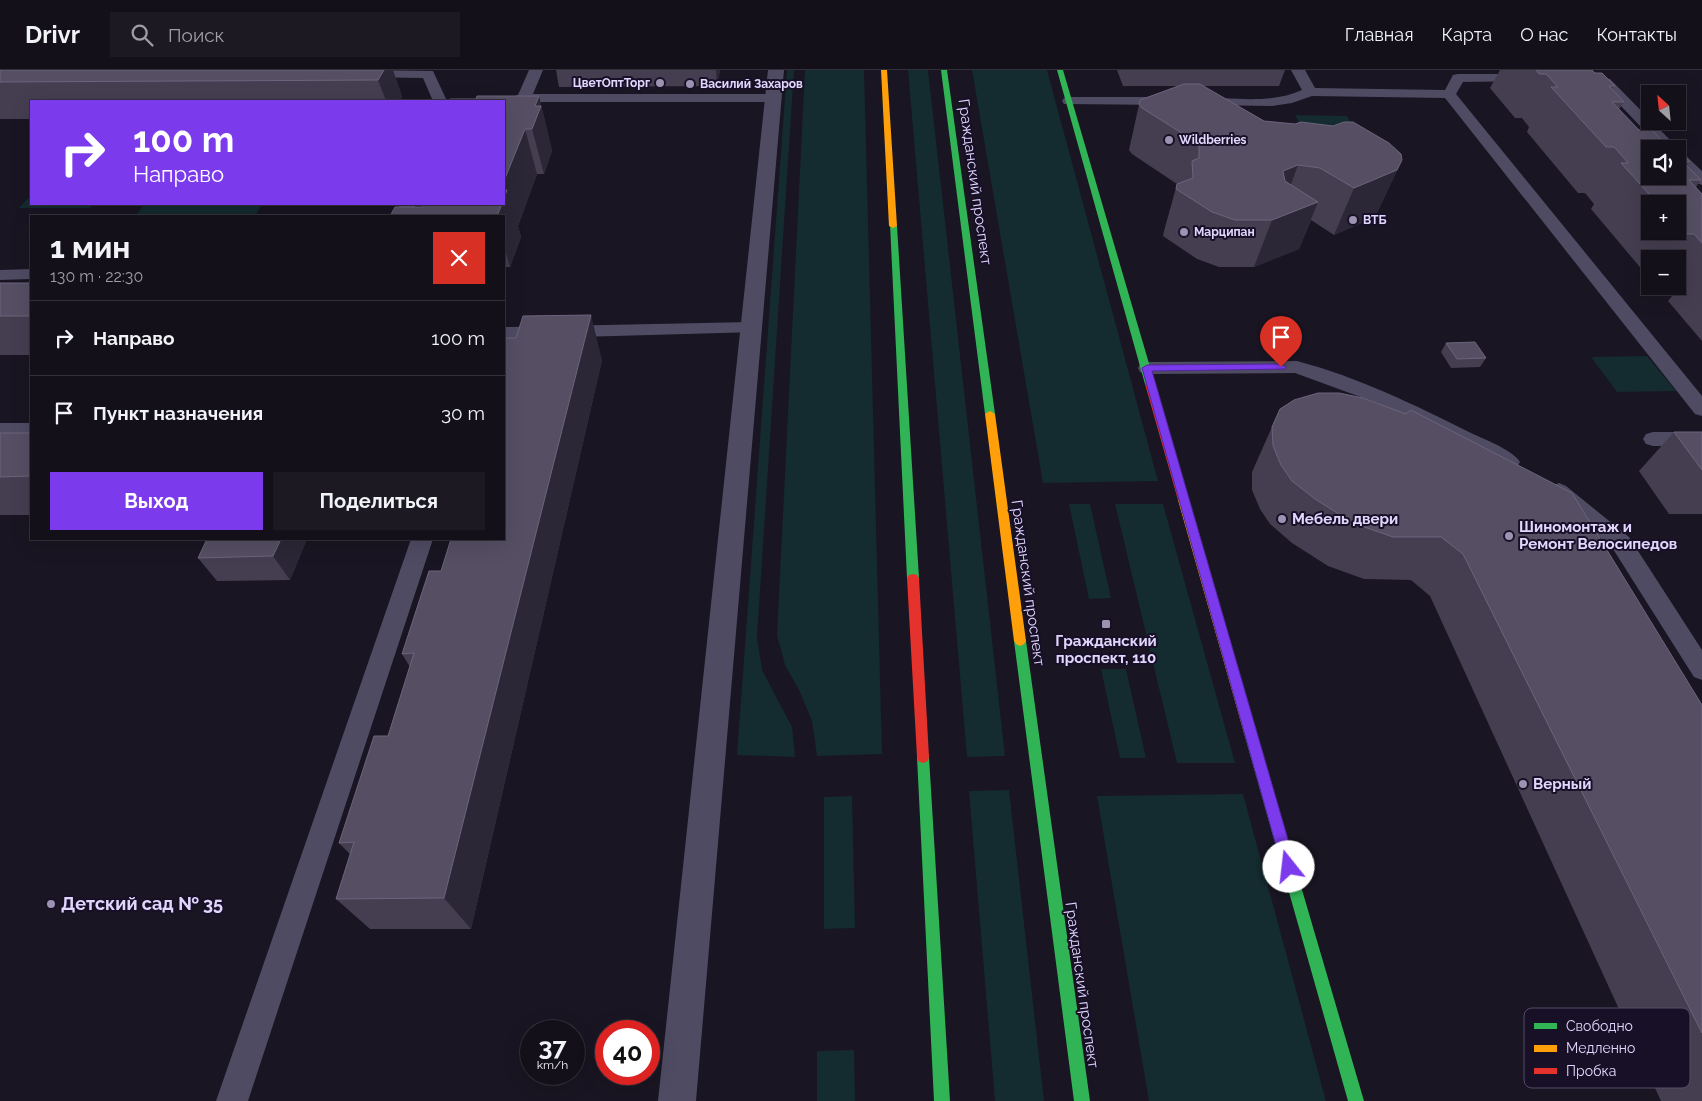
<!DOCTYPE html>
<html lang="ru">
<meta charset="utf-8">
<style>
:root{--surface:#13101a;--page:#1c1923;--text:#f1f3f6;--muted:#9d9da2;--line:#323039;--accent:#7c3aed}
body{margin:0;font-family:Raleway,sans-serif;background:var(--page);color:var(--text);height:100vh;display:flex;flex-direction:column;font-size:19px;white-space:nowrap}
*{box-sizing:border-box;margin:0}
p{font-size:16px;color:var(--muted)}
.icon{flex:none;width:28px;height:28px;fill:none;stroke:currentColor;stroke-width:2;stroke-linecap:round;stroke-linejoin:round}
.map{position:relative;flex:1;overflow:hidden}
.panel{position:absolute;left:30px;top:145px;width:475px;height:325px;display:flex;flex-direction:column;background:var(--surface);border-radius:0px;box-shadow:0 5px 20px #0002,0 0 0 1px var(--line)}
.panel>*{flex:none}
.guide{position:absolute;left:30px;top:30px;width:475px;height:105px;border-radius:0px;box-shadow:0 5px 20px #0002,0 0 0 1px var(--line);background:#7c3aed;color:#fff;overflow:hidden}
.needle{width:32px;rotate:333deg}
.buttons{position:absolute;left:1641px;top:15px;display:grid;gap:10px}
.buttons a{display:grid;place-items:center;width:45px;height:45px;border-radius:0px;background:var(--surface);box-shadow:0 5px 20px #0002,0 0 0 1px var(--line);font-size:25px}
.speed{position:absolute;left:520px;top:950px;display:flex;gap:10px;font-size:25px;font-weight:700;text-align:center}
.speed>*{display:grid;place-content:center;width:65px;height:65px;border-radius:50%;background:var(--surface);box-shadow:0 5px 20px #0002,0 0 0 1px var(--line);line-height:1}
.speed small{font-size:12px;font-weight:400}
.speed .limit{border:8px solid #d22;background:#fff;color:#111}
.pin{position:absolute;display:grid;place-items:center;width:42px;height:42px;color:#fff;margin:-51px -21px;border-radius:50% 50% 50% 0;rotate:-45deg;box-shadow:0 0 5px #0007}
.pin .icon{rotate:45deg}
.me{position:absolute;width:55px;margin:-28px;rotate:344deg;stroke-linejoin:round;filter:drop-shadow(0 0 4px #0008)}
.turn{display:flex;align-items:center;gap:18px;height:105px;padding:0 20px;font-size:22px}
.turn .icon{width:65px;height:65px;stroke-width:2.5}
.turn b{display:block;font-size:35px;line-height:42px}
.round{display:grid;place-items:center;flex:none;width:52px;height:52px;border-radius:0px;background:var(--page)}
.headline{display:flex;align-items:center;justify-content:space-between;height:85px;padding:0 20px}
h1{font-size:30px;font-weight:700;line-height:38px}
.cta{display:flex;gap:10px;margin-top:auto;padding:10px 20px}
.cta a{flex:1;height:58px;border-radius:0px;background:var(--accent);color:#fff;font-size:20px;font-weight:700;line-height:58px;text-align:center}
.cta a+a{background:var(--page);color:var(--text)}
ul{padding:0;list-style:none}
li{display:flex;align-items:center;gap:15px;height:75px;padding:0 20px;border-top:1px solid var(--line)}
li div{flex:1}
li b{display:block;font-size:19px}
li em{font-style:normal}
header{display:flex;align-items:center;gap:30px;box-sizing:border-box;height:70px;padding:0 25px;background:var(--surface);border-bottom:1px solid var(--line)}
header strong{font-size:24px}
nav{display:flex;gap:28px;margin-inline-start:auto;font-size:18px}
.search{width:350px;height:45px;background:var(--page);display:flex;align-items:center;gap:12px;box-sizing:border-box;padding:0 18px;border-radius:0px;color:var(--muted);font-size:19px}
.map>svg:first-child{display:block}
.green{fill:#142b2f}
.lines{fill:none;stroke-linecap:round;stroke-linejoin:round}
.lane{fill:#4f4b63;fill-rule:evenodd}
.street{fill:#4f4b63;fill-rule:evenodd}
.fast{fill:#30b455;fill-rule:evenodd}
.slow{fill:#ff9f0a;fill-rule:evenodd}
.jam{fill:#e5322d;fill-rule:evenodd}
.wall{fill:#453e51;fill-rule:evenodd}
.shaded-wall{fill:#2c2736}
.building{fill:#564f64;stroke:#6b647c}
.route{fill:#7c3aed;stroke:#51269a}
.poi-dot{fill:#9b93b1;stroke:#171027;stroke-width:2}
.labels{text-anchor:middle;stroke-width:4;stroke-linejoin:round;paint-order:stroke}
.far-poi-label{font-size:12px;font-weight:bold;fill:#e1d7fe;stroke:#171027;text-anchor:start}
.street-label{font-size:15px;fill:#e1d7fe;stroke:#171027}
.poi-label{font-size:15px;font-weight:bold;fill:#e1d7fe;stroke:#171027;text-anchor:start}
.near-poi-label{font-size:18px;font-weight:bold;fill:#e1d7fe;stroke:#171027;text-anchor:start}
.key{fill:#171027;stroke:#544c68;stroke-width:1}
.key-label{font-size:14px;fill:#e1d7fe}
</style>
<header>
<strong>Drivr</strong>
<div class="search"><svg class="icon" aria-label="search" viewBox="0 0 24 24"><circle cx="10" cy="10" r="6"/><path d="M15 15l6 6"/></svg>Поиск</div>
<nav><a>Главная</a><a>Карта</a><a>О нас</a><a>Контакты</a></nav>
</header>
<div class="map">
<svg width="1702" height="1031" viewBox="0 0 1702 1031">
<rect width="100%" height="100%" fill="#191522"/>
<path class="green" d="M787 0H794L757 567 762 600 792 657 795 687 737 685Z
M805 0H864L882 684 817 686 812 651 799 620 785 595 777 565Z
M908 0H928L1005 686 967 687Z
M972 0H1047L1158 411 1043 413Z
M1295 45 1347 46 1358 66 1300 54Z
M31 125V134H94L90 138H19Z
M144 134H262L255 146H136Z
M1647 286 1676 321 1617 322 1591 287Z
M1069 434H1090L1111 528 1089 529Z
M1115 434H1163L1235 693H1177Z
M1101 599H1126L1146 688H1120Z
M1009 720 1044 1031H995L969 721Z
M1243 724 1326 1031H1149L1097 726Z
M852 726 855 858 824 859V727Z
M854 980 855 1031H817V981Z"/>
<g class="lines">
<path class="lane" d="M364 0 433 1 447 31H433L423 8 359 7 357 4Z
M529 0H543L533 24H773L780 28 773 32H525L504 38V31H499L518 25Z
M1291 0H1305L1315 18 1445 20 1453 5 1458 4H1531L1533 7 1526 11 1463 12 1456 24 1702 326V346L1695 344 1445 28 1312 26 1292 33 1272 36 1201 35 1194 31 1201 27C1233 28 1272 34 1302 20Z
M1585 5 1610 9 1676 76 1678 79V80V79H1662L1601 15 1580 12 1578 9Z
M1069 27H1169L1176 31 1169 35 1064 34 1062 31 1064 28Z
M1678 82 1683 83 1702 101V115L1697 113 1678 94Z
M400 134H416L411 146H395Z
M31 199V209L0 210V200Z
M750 252 756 254 759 258 756 262 504 269V257Z
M1297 291C1358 307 1415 335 1471 363 1484 369 1513 380 1520 392L1517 397 1510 399 1503 397 1377 333 1295 303 1147 304 1140 302 1138 298 1140 294 1147 292Z
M0 353H31V367H0Z
M1653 362H1702V376H1653L1646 374 1643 369 1646 364Z
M1559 413 1566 416 1629 467 1702 580V610L1694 607 1613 479 1552 426 1549 421 1552 416Z
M411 469H433L248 1031H216Z"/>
<path class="street" d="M768 0H784L696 1031H658Z"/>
<path class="fast" d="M941 0H947L995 344 990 347 985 344Z
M1057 0H1063L1155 314 1153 316 1150 317 1145 314Z
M890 154 897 156 919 508 917 511H909L907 508Z
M1020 566 1024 568 1026 571 1090 1031H1074L1014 571 1016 568Z
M1250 657 1254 659 1256 663 1364 1031H1348L1244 663 1246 659Z
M923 681 928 683 929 687 950 1031H934L917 687 918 683Z"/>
<path class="slow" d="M881 0H887L897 156 893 158 889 156Z
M990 341 995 344 1026 571 1024 574 1020 576 1016 574 1014 571 985 344Z
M1183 426 1188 430 1256 663 1254 667 1250 669 1246 667 1244 663 1178 430Z"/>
<path class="jam" d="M1150 311 1155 314 1188 430 1183 434 1178 430 1145 314Z
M913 504 917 505 919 508 929 687 928 691 923 693 918 691 917 687 907 508 909 505Z"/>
</g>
<path class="wall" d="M0 0H393L402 27 400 31H31V49H0Z
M556 0H720L717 16 559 17Z
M1117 0H1285L1279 16H1203L1264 51 1402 90 1375 147 1334 165 1311 150 1299 179 1254 197H1219L1197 189 1163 166 1164 161 1177 114 1132 84 1129 80 1140 30 1178 16H1123Z
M1500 0H1592L1595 3 1615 16 1612 20 1624 32 1619 39 1639 60 1668 77 1678 79 1690 92 1687 96 1701 110 1696 117 1702 124V271L1668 231 1672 226 1663 216H1678V189H1650V209L1591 139 1594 134 1585 123H1578L1527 62 1529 57 1522 48H1515L1490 18ZM1650 134H1678V161H1650Z
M539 26 552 81 544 104H537L518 156 521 167 510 197H504V146L423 137 504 134 476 29Z
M0 213H31V285H0Z
M1446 273 1486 288 1480 297 1451 298 1441 282Z
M602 290 471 859H370L336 829 350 784 339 773 388 666 410 597 402 584 441 501Z
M1280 339 1702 635V1031H1661L1430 526 1411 510 1364 509 1328 496 1292 473 1270 454 1260 439 1252 420V402Z
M1674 362H1702V444H1669L1639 401Z
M0 363H31V445H0Z
M207 469H307L290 510 217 511 198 488Z"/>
<path class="shaded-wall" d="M384 0H393L402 27 400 31H386L378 10Z
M716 0H720L717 16Z
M539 26 552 81 544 104 532 59 535 36Z
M525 59 537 104 518 156 521 167 510 197 504 176V146H497L502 134H504V111Z
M1402 90 1375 147 1334 165 1354 118Z
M1298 95 1281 142 1283 101Z
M1318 132 1299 179 1254 197 1272 150Z
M591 245 602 290 471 859 444 828Z
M281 469H307L290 510 273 486Z"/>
<path class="building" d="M0 0H384L378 10 0 12Z
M1536 0H1592L1595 3H1602L1615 16H1609L1624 32H1612L1639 60H1652L1668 77H1675L1677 79H1650V106H1678V79L1690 92H1683L1701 110H1689L1702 124V173L1694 164H1686L1678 155V134H1658L1621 93H1628L1624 88 1614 77H1606L1551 17H1558L1546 4H1539Z
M1184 14H1200L1264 51 1295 54 1301 52 1333 56 1344 52H1353L1389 73 1401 84 1402 90 1397 100 1354 118 1320 98 1298 95 1283 101 1285 111 1318 132 1272 150H1235L1212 142 1176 119 1177 114 1193 108 1192 91 1199 88V74L1142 38 1139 34 1140 30Z
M477 26H539L535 36H541L532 59H525L504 111V31H449L450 29H476Z
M504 120H507L504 129Z
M425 134H502L497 146H390L395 137H423Z
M0 213H31V246H0Z
M591 245 444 828 336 829 354 772 339 773 374 666H388L414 583 402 584 429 501H441L451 469H504V275L506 268H516L523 246Z
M1475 272 1486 288 1457 289 1446 273Z
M1318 323H1339L1363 328 1406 344 1411 340 1572 423 1702 635V963L1463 484 1441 467H1393L1353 453 1315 429 1292 411 1281 395 1273 376 1272 357 1280 339 1294 330Z
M1674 362H1702V400Z
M0 363H31V406L0 407Z
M207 469H281L273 486 198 488Z"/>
<path class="route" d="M1281 294 1286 297 1285 299 1152 301 1296 797 1294 802 1289 804 1284 802 1282 797 1142 298 1147 295Z"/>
<g class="poi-dot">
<circle cx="660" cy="13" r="5"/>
<circle cx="690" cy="14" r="5"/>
<circle cx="1169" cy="70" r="5"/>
<circle cx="1353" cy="150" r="5"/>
<circle cx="1184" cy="162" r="5"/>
<circle cx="1282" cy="449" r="5"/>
<circle cx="1509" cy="466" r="5"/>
<rect x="1101" y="549" width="10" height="10" rx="2.5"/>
<circle cx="1523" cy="714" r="5"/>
<circle cx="51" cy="834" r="5"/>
</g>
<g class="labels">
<g class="far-poi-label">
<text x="650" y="17" text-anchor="end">ЦветОптТорг</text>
<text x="700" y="18">Василий Захаров</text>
<text x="1179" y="74">Wildberries</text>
<text x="1363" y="154">ВТБ</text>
<text x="1194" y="166">Марципан</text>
</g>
<g class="street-label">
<text transform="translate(975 112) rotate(82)" y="5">Гражданский проспект</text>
<text transform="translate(1028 513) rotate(82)" y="5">Гражданский проспект</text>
<text transform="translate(1082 915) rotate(82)" y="5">Гражданский проспект</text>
</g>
<g class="poi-label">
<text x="1292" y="454">Мебель двери</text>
<text x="1519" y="462">Шиномонтаж и<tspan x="1519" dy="17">Ремонт Велосипедов</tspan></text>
<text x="1106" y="576" text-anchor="middle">Гражданский<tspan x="1106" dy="17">проспект, 110</tspan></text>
<text x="1533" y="719">Верный</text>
</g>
<g class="near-poi-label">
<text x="61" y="840">Детский сад № 35</text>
</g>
</g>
<rect x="1524" y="938" width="166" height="80" rx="8" class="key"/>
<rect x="1534" y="953" width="23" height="6" fill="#30b455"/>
<rect x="1534" y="975" width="23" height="7" fill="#ff9f0a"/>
<rect x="1534" y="998" width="23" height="6" fill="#e5322d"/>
<g class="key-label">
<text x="1566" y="961">Свободно</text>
<text x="1566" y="983">Медленно</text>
<text x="1566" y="1006">Пробка</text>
</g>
</svg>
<div class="buttons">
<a><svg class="needle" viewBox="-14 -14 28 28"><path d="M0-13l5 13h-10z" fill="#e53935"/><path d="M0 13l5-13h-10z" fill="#9d9da2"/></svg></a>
<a><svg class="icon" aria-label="sound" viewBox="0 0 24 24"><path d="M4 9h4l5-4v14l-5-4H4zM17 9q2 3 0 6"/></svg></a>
<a>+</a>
<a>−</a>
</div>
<div class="speed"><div>37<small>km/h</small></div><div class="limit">40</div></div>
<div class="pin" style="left:1281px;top:297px;background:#d93025"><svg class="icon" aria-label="arrive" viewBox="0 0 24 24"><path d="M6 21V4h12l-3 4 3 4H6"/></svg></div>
<svg class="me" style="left:1289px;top:797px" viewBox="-20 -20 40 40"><circle r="19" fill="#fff"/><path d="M0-13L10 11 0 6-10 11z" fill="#7c3aed"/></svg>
<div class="guide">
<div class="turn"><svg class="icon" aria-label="right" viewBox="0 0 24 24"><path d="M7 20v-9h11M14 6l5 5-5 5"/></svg><div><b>100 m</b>Направо</div></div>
</div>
<section class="panel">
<div class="headline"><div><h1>1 мин</h1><p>130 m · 22:30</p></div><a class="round" style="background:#d93025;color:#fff"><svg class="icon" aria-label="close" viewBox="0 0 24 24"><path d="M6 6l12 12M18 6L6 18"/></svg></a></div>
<ul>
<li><svg class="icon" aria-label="right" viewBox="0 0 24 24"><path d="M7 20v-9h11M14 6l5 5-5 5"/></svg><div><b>Направо</b></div><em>100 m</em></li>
<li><svg class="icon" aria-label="arrive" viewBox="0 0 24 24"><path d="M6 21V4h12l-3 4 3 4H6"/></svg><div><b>Пункт назначения</b></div><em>30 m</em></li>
</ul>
<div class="cta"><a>Выход</a><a>Поделиться</a></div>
</section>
</div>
